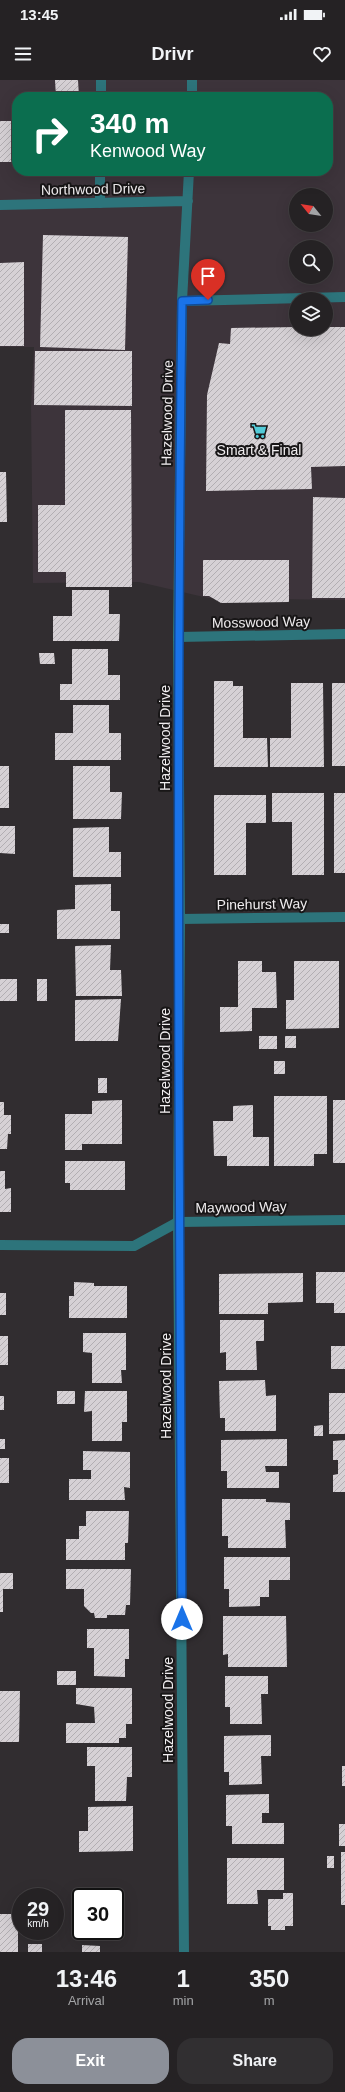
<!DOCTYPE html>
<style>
:root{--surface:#252224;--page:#312f31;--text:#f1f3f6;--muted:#a3a4a6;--line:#423f41;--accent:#8c9099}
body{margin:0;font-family:Arial,sans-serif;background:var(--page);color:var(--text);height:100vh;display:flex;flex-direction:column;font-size:15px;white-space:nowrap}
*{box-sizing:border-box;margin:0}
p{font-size:13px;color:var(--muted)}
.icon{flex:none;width:22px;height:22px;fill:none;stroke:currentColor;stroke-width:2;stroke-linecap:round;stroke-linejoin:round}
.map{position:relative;height:1872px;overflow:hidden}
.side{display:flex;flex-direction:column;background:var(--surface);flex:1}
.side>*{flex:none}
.banner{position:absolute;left:12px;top:12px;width:321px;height:84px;border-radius:16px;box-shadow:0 4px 16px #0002,0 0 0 1px var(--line);background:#0b6e4f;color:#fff;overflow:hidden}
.needle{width:26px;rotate:300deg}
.fabs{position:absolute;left:289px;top:108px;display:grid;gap:8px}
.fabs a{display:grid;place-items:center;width:44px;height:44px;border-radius:50%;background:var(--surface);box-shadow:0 4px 16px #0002,0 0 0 1px var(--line);font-size:20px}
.speed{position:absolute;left:12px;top:1808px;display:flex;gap:8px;font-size:20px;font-weight:700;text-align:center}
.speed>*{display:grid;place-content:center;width:52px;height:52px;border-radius:50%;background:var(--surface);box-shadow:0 4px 16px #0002,0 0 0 1px var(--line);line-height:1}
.speed small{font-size:10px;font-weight:400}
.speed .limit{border:2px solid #111;border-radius:6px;background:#fff;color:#111}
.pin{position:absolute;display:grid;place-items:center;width:34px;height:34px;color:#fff;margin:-41px -17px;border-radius:50% 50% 50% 0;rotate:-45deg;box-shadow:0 0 4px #0007}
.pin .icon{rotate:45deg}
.me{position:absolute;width:44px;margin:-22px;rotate:0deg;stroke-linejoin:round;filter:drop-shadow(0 0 3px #0008)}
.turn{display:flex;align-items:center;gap:14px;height:84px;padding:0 12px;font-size:18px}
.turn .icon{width:52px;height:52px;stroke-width:2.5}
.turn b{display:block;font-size:28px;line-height:34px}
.eta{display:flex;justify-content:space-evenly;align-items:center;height:68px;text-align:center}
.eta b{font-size:24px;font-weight:700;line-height:28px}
.cta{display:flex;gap:8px;margin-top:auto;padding:8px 12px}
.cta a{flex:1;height:46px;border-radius:16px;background:var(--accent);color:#fff;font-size:16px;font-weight:700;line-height:46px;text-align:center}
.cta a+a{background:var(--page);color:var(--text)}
.status{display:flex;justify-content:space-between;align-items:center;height:28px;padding:0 20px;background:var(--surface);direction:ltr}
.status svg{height:11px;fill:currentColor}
header{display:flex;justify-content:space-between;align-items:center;height:52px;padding:0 12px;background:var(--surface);font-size:18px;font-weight:700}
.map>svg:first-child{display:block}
.built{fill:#3d343b;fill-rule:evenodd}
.building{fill:url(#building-hatch)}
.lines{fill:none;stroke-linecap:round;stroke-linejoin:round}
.service{stroke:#2d747b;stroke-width:10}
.minor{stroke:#2d747b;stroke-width:10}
.route-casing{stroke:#114b97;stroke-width:10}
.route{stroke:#1a73e8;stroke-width:7}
.labels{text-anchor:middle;stroke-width:4;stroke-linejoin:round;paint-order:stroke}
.street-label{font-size:14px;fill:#f0edef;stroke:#181617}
.poi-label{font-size:14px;fill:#f0edef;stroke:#181617}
</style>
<div class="status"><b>13:45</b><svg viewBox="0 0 49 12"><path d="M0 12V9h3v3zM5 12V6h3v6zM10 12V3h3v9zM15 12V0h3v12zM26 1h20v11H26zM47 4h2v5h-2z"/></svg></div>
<header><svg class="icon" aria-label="menu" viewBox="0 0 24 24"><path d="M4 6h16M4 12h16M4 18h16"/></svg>Drivr<svg class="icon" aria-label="heart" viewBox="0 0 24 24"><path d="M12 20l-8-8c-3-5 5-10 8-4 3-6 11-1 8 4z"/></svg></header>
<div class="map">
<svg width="345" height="1872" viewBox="0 0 345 1872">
<defs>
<pattern id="building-hatch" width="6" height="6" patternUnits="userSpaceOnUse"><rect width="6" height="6" fill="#d6d1d5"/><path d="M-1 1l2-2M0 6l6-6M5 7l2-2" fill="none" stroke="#b2aeb2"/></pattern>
</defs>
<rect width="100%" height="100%" fill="#312d30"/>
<path class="built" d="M0 0H345V520L208 518 139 502 33 503 31 326 34 267H0ZM17 17H328V91H17ZM296 115H326V145H296ZM296 167H326V197H296ZM296 219H326V249H296Z"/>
<path class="building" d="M55 0H78L79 17H56Z
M0 41H17V82H0Z
M43 155 128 157 125 270 40 267Z
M24 182V266H0V183Z
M296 247V249H326V247H345V386L311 387 312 409 206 411 207 315 219 263 230 264 231 248Z
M35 271H132V326L34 325Z
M65 330H131L132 507H66V492H38V425H65Z
M0 392H6L7 442H0Z
M313 417 345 418V518H312Z
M203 480H289V522L221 523 209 516H203Z
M72 510H109V534H120L119 561H53V536H72Z
M72 569H108V595H120V620H60V604H72Z
M39 573H54L55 584H40Z
M214 601H233V606H243V658H267L268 687H214Z
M291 603H323L324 687H270V658H291Z
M332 603H345V686H332Z
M73 625H109V653H121V680H55V653H73Z
M0 686H9V728H0Z
M73 686H110V712H122L121 739H73Z
M272 713H324V795H292V742H272Z
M334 713H345V793H334Z
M214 715H266V743H246V795H214Z
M0 746H15V774L0 773Z
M109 747V772H121V797H73V748Z
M111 804V831H120V859H57V830L75 829V805Z
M0 844H9V853H0Z
M111 865 110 890H121L122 916H76L75 866Z
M238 881H262V892H276L277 928H252V951L220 952V927H238Z
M294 881H339V948L286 949V920H294Z
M0 899H17V921H0Z
M37 899H47V921H37Z
M121 919 118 961H75V920Z
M259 956H277V969H259Z
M285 956H296V968H285Z
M274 981H285V994H274Z
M98 998H107V1013H98Z
M274 1016H327V1074H314V1086H274Z
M122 1020V1064H82V1070H65V1034H92V1021Z
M333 1020H345V1083H333Z
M0 1022H4V1035H11V1054H8L7 1069H0Z
M253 1025V1057H269V1086H227V1076H214L213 1041H233V1026Z
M65 1081H125V1110H70V1103H65Z
M0 1091H5V1109L11 1108V1132H0Z
M316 1192H345V1233H334V1223H316Z
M303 1193V1222L268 1223V1234H219V1194Z
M74 1202 94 1203V1206H127V1238H69V1216H74Z
M0 1213H6V1235H0Z
M220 1240H264V1261H256L257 1290H226V1272L220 1273Z
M83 1253H126V1290H121L122 1303H92V1273L83 1272Z
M0 1256H8V1285H0Z
M331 1266H345V1289H331Z
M265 1300 266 1316 276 1315V1351H225V1338H220L219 1301Z
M57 1311H75V1324H57Z
M85 1311H127V1342H122V1361H92V1331L84 1332Z
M329 1313H345V1354H329Z
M0 1316H4V1330H0Z
M323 1345V1356H314V1346Z
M0 1359H5V1369H0Z
M287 1359V1386H265L266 1392H279V1408H227V1391H221V1360Z
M345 1360V1412H333V1395L338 1394V1380H333V1361Z
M83 1371 130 1372V1408L124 1407 125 1420H69V1399H91V1390H83Z
M0 1378H9V1403H0Z
M222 1419H266V1422L290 1423V1440H285L286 1468H228V1456H222Z
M86 1431H129L128 1463H125V1480H66V1459H79V1446H86Z
M224 1477H290V1500H269V1517H260V1526L229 1527V1509H224Z
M66 1489H131L130 1525H126L125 1535H107V1538H95L94 1533H91L84 1526V1509H66Z
M0 1493H13V1509H3V1532H0Z
M223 1536H286L287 1587H228V1574L223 1575Z
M87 1549H129V1579H125V1597L94 1596V1568H87Z
M57 1591H76V1605H57Z
M225 1596H268V1614H261L262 1644H230V1627H225Z
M76 1608H132V1644H126V1658H119V1663H66V1643H95L94 1627 76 1624Z
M0 1611H20L19 1662H0Z
M271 1655V1676H261L262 1704 229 1705V1692H224V1656Z
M87 1667H132V1697H127L126 1721H95V1686H87Z
M342 1686H345V1706H342Z
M269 1714V1733H262V1743H284V1764H232V1746H226V1715Z
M133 1726V1771L79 1772V1751H88V1727Z
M339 1744H345V1766H339Z
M341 1772H345V1825H341Z
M327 1776H334V1788H327Z
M227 1778H284V1810H257L258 1824H227Z
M283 1813H293V1846H285V1850H271V1846H268V1819H283Z
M0 1834H18V1872H0Z
M28 1864H42V1872H28Z
M82 1865 100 1866V1872H82Z"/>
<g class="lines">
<path class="service" d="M101 17V0
M100 123V91"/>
<path class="minor" d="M192 17V0
M0 125 188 121
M182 221 345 217
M178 557 345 554
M180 839 345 837
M0 1165 134 1166 178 1142 345 1140
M184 1872 178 1142 180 839 178 557 182 221 189 91"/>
</g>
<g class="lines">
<g class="route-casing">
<path id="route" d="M182 1539C179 1100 176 660 182 221L208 220"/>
</g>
<use href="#route" class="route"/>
</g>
<defs>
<g id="supermarket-bare" transform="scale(1.2)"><path d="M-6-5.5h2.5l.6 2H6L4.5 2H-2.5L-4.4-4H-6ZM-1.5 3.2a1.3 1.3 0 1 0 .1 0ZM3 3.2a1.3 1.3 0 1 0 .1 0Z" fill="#52cbd8" stroke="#181617" stroke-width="2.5" paint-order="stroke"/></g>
</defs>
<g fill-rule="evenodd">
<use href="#supermarket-bare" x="259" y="351"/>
</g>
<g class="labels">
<g class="street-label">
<text transform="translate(93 109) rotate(-1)" y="5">Northwood Drive</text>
<text transform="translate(167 333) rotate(-89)" y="5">Hazelwood Drive</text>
<text transform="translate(261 542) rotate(-1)" y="5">Mosswood Way</text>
<text transform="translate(165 658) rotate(-90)" y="5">Hazelwood Drive</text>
<text transform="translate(262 824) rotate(-1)" y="5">Pinehurst Way</text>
<text transform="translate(165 981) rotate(-90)" y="5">Hazelwood Drive</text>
<text transform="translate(241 1127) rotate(-1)" y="5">Maywood Way</text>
<text transform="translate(166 1306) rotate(-90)" y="5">Hazelwood Drive</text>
<text transform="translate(168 1630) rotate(-90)" y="5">Hazelwood Drive</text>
</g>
<g class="poi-label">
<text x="259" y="375">Smart &amp; Final</text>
</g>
</g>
</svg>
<div class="fabs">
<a><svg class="needle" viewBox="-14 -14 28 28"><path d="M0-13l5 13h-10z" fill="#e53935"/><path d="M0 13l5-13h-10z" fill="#a3a4a6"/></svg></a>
<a><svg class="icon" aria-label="search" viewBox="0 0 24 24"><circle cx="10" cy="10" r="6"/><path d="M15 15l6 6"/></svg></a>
<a><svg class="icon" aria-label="layers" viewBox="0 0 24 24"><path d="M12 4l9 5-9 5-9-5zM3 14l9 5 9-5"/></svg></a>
</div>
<div class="speed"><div>29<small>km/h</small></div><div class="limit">30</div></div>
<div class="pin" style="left:208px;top:220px;background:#d93025"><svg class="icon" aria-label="arrive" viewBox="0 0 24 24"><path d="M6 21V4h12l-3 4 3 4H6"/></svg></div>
<svg class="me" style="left:182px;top:1539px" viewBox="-20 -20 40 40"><circle r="19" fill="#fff"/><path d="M0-13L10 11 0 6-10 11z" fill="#1a73e8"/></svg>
<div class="banner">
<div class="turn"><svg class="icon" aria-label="right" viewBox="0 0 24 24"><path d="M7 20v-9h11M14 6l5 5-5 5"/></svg><div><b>340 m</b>Kenwood Way</div></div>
</div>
</div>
<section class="side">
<div class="eta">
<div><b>13:46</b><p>Arrival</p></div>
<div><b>1</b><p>min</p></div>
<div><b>350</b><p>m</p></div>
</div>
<div class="cta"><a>Exit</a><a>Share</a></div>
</section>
